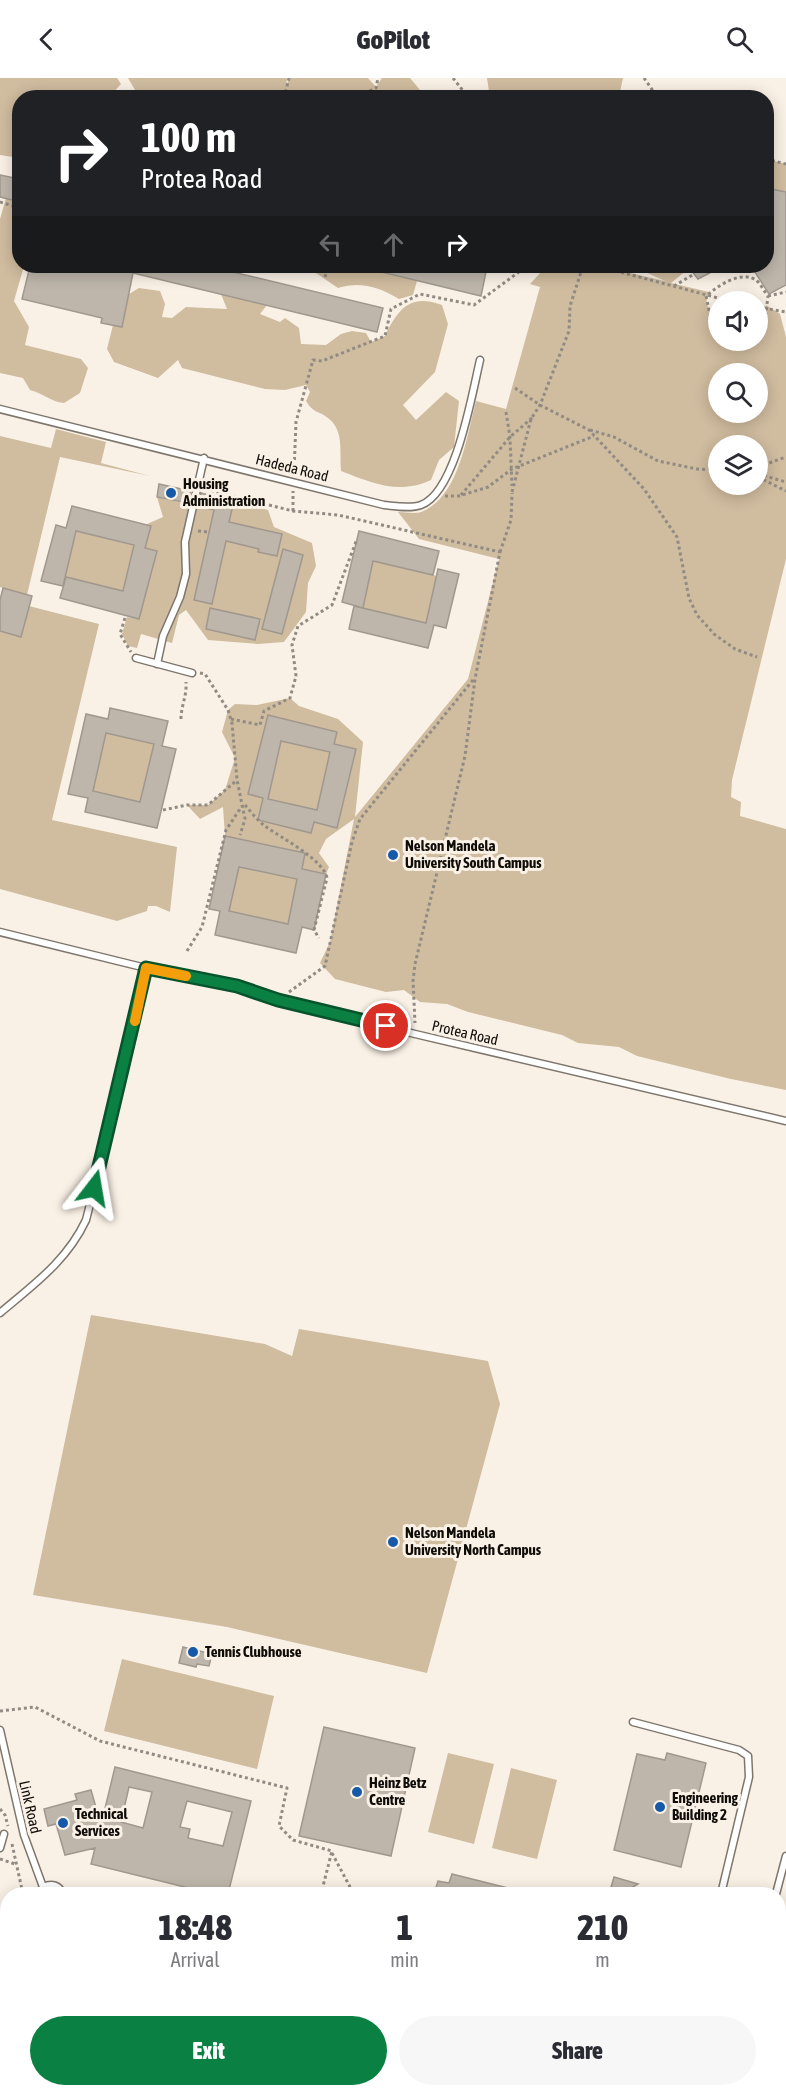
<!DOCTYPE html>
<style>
:root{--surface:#fff;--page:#f7f7f7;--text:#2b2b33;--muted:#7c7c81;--accent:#0b8043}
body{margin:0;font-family:"Asap Condensed",sans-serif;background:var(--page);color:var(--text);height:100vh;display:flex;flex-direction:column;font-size:22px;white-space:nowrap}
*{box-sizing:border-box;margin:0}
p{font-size:20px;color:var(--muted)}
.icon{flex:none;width:33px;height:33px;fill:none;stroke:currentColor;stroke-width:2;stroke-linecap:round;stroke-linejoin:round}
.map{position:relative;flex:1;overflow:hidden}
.side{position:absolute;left:0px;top:1809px;width:786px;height:210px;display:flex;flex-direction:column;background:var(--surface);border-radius:24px 24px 0 0;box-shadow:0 3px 15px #0003}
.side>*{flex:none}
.guide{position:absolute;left:12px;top:12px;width:762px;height:183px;border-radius:24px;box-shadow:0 3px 15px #0003;background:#202124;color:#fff;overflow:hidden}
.buttons{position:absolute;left:708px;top:213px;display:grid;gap:12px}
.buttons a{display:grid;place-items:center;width:60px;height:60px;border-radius:50%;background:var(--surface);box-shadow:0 3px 15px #0003;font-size:30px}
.pin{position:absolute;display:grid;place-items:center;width:51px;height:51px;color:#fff;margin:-26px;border:3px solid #fff;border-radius:50%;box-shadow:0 2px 6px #0007}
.me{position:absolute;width:66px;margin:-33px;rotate:14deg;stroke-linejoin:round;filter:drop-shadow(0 0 4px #0008)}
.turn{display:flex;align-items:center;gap:21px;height:126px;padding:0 30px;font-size:27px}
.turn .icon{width:78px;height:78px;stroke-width:2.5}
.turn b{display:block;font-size:42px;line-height:51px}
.lanes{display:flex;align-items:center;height:57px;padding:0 30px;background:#0003;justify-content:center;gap:30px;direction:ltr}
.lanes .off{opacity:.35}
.eta{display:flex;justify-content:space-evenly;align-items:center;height:102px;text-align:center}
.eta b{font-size:36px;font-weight:800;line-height:42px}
.button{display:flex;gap:12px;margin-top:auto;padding:12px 30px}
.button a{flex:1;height:69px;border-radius:36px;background:var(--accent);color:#fff;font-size:24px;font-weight:800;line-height:69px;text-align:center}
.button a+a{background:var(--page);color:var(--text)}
header{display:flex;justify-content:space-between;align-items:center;height:78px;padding:0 30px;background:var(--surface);font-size:27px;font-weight:800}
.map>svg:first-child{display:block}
.green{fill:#d0bc9f;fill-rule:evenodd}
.building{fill:#beb6ab;stroke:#a0988e;stroke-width:1.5;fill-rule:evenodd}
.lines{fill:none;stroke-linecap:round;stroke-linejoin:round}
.lane-casing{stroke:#7e766c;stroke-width:9}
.path{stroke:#918b83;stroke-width:3;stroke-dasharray:3 3;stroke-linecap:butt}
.lane{stroke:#fff;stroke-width:6}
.route-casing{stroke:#07532c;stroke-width:15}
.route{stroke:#0b8043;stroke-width:10}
.slow{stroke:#f59e0b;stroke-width:10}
.poi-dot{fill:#1559a8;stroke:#faf1e6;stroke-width:2}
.labels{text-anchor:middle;stroke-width:6;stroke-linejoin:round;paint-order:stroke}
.street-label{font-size:15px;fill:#0f0c08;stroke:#faf1e6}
.poi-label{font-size:15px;font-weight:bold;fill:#0f0c08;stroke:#faf1e6;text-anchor:start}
</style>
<header><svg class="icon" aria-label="back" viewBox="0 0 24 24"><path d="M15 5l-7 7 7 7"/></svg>GoPilot<svg class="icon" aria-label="search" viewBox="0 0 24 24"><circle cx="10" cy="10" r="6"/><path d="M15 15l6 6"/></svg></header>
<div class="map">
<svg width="786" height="2019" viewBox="0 0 786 2019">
<rect width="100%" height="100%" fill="#faf1e6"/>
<path class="green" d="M0 0H117L121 6 110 18 111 19 20 20 19 80 0 77Z
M128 0H287L286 9 289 0H368L376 9 382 0H410L425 18 139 19Z
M487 0H623L619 19 490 20Z
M767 81 786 86V115L767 110Z
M6 120 19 124 20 188H24L14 223 29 249 25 267 81 281 88 290 80 315 64 325C51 324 43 315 30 312L23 300 0 295V141Z
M253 188H360L417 203 413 217 399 221C379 209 360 203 338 210L310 191 280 194Z
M551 188H599L665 203 643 193 622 188H692L671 205 709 214 706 225 718 246V262H758V243L762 240 766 227 780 236 786 259V481L732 702 731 719 741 724 740 738 786 751V1012L731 1001 637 978 619 969 578 965 562 957 468 934 447 926 420 924 404 912 386 914 335 901 320 885 330 864 354 741 326 761 319 775 329 789 326 796 302 791 305 775 225 758 223 729 200 741 187 727H208L225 712 235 680 222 654 228 632 235 626 257 627 290 620 299 628 338 641 363 664 355 739 468 601 499 481 419 461 398 434C405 434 415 436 421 434 459 420 467 357 476 323L506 331 540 209 530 206 542 193ZM718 296H758V334H718ZM718 368H758V406H718ZM268 637 337 654 334 666 356 671 337 749 314 744 311 755 263 720 248 716Z
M139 210 160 213 165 226 162 239 172 240 186 229 227 231 221 216 267 227 260 236 280 244 285 240 299 250 301 266 326 267 341 256 352 253 366 255 371 264 385 258C398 231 410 215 442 227L448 246 435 294 403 327 416 342 446 314 459 323 454 369 439 382 431 402C399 417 372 405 341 393 339 375 345 353 328 340 318 332 314 336 306 323L310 314 306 307 285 312 265 311 182 290 178 282 158 300 114 284 107 271 113 247 122 249 129 216Z
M56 351 106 364 101 385 150 398 60 379 27 517 0 509V358L51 370Z
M157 419 231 436 234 423 268 432 274 449 312 465 316 488 308 505 306 534 284 564 258 566 208 562 186 532 179 537 172 565 141 556 137 570 128 568 122 556 127 539 138 541 157 473 145 470V447L163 439Z
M76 453 134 467 123 513 65 499Z
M373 483 437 498 426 545 363 530Z
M29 528 99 546 52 742 177 769 170 834 156 828H148L147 833 117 843 0 811V553L21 559Z
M106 655 154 666 140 724 93 713Z
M281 663 330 674 317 732 268 721Z
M239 789 297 801 288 846 229 833Z
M91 1237 265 1266 292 1278 299 1251 488 1283 500 1326 427 1595 227 1549 33 1517Z
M122 1581 274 1618 257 1691 104 1653Z
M448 1675 494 1686 474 1766 428 1754Z
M511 1690 557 1702 537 1781 492 1770Z"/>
<path class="building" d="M0 97 20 101V124L0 119Z
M766 110 786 114V207L769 216 751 188H766Z
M30 188H208L383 230 377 254 133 195 122 249 101 245 102 240 22 221Z
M373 188H460L486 194 481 218 373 192Z
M688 188H723L698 201Z
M159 406 191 413 188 425 157 419Z
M201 415 234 423 229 444 282 456 277 478 258 474 259 471 226 463 212 526 194 522 214 432 199 428Z
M72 428 151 448 145 470 157 473 139 541 60 520 66 499 123 513 134 467 76 453 63 508 41 503 56 447 66 450Z
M359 453 439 473 433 497 373 483 363 530 342 524Z
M283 471 303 477 282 556 262 551Z
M438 491 459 496 446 550 434 547 428 570 349 551 354 528 426 545Z
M3 510 32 518 21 559 0 553V522Z
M210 530 260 541 255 562 206 551Z
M110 630 168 643 162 668 176 671 157 750 85 734 88 720 68 716 86 636 108 641ZM106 655 154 666 140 724 93 713Z
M268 637 337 654 334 666 356 671 337 750 314 744 311 755 258 742 263 720 248 716ZM281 663 330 674 317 732 268 721Z
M225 758 305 775 302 791 326 796 314 852 302 849 296 875 215 857 220 833 209 831ZM239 789 297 801 288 846 229 833Z
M183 1569 212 1576 209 1588 197 1586 196 1589 179 1585Z
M324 1649 415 1670 391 1778 299 1758Z
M667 1675 706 1685 681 1789 614 1772 637 1676 665 1682Z
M115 1689 251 1723 228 1816H213L91 1786 95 1770 65 1777 56 1746 48 1748 44 1731 77 1722 75 1716 91 1712 101 1747ZM129 1709 152 1714 143 1750 121 1744ZM187 1723 232 1734 223 1768 188 1760 190 1751 180 1749Z
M452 1796 516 1812V1816H434L438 1803 449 1805Z
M614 1799 638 1806 621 1816H609Z"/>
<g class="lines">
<g class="lane-casing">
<path id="lane" d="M0 331 384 427C395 428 410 431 421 427 456 414 472 316 480 282
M136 580 192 595
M157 586 163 558 180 519 186 496 185 464 204 380
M0 854 146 890 237 908 278 922 415 956 786 1043
M0 1235C33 1207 67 1183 86 1142L132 960 146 890
M633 1644 739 1672 748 1678 749 1699 721 1816
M0 1652 24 1757 43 1809
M0 1770 4 1756
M38 1816 43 1809C52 1805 59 1807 63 1816
M776 1816 786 1778
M0 1928 8 1930
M10 2019 12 2012
M670 2019 671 2012
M724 2019 726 2012"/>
</g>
<path class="path" d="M453 0 464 14 491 20
M644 0 658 20
M284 20 289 0
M353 20 376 10 378 0
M766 81 786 86
M0 124 20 130
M598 188 733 224
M325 199 328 188
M674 208 694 196
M768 218 786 214
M758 229 786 234
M718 247 711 242 706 218C718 208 740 192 756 202 760 205 764 213 768 218L766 235 758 244
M515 310 540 327 589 352 644 411 677 459 689 520 697 537 714 556 735 571 757 579
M506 334 510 359 512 408
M590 352 614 359 658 383 697 391 718 392
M758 389 786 379
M294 394 296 344 313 282 322 283 385 258 391 231 420 216 474 227 527 188
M758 396 786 404
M758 399 786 413
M205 411 293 433 338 437 500 474 475 601 465 678 415 886 413 903 415 945
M512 414 531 341 540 327 569 253 570 228 583 188
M461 417 510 359 532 340
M445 418H459L488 409 512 391 594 358
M293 433V413
M198 453 208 454
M500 474 511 442 512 415
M125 540 120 556 131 574
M200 595 205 596 228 632 232 645 237 702 245 741 240 757
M181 641C181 628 187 618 186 604
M231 641 260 647 264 633 290 620 296 598 292 567 298 548 332 527 357 461
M245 727C251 734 257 742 265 748 281 760 323 781 327 800L314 852 319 860
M163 732 187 727H208L237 702
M187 873 202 849 226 752 242 728
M289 914 325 888 352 764 360 741 473 602
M0 1633 35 1629 100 1663 287 1710 279 1748 293 1762 332 1773 321 1816
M0 1731 5 1737 8 1748
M12 1766 23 1816
M332 1775 350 1809 358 1816
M0 1781 15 1786
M778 1889 786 1859
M747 2019 749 2012"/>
<use href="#lane" class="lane"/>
</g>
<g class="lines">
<g class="route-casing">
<path id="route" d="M94 1110 146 890 237 908 278 922 386 948"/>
</g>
<use href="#route" class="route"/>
<path class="slow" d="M135 943 146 890 186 898"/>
</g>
<g class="poi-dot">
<circle cx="171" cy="415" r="6"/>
<circle cx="393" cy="777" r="6"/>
<circle cx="393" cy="1464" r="6"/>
<circle cx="193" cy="1574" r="6"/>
<circle cx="357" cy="1714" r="6"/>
<circle cx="660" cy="1729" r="6"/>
<circle cx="63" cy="1745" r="6"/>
</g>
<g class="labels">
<g class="street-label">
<text transform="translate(292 390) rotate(14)" y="5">Hadeda Road</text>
<text transform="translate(465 955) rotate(13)" y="5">Protea Road</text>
<text transform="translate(30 1729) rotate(77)" y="5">Link Road</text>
</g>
<g class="poi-label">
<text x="183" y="411">Housing<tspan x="183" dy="17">Administration</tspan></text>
<text x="405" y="773">Nelson Mandela<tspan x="405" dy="17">University South Campus</tspan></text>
<text x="405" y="1460">Nelson Mandela<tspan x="405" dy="17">University North Campus</tspan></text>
<text x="205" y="1579">Tennis Clubhouse</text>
<text x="369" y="1710">Heinz Betz<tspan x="369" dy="17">Centre</tspan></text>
<text x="672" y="1725">Engineering<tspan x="672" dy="17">Building 2</tspan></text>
<text x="75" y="1741">Technical<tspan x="75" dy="17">Services</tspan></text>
</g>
</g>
</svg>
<div class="buttons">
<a><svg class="icon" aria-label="sound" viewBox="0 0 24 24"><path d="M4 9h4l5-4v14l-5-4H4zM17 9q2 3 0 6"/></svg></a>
<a><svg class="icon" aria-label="search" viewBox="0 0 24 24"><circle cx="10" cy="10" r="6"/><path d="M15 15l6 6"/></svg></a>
<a><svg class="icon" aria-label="layers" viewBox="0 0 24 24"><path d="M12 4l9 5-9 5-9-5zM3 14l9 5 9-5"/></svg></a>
</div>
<div class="pin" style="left:386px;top:948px;background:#d93025"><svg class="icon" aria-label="arrive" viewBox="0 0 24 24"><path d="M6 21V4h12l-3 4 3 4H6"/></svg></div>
<svg class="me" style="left:94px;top:1110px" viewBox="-20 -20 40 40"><path d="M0-17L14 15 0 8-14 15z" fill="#0b8043" stroke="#fff" stroke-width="4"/></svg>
<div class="guide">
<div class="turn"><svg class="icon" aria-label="right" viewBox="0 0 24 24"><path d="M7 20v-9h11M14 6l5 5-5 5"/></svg><div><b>100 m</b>Protea Road</div></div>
<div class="lanes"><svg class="icon off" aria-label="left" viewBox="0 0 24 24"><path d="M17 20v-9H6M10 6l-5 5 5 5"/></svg><svg class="icon off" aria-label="ahead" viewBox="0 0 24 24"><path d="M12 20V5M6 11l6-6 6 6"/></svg><svg class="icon" aria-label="right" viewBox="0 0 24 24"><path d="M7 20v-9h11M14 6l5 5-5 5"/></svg></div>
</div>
<section class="side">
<div class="eta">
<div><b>18:48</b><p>Arrival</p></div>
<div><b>1</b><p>min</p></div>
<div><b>210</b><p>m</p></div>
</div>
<div class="button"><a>Exit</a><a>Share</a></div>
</section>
</div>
